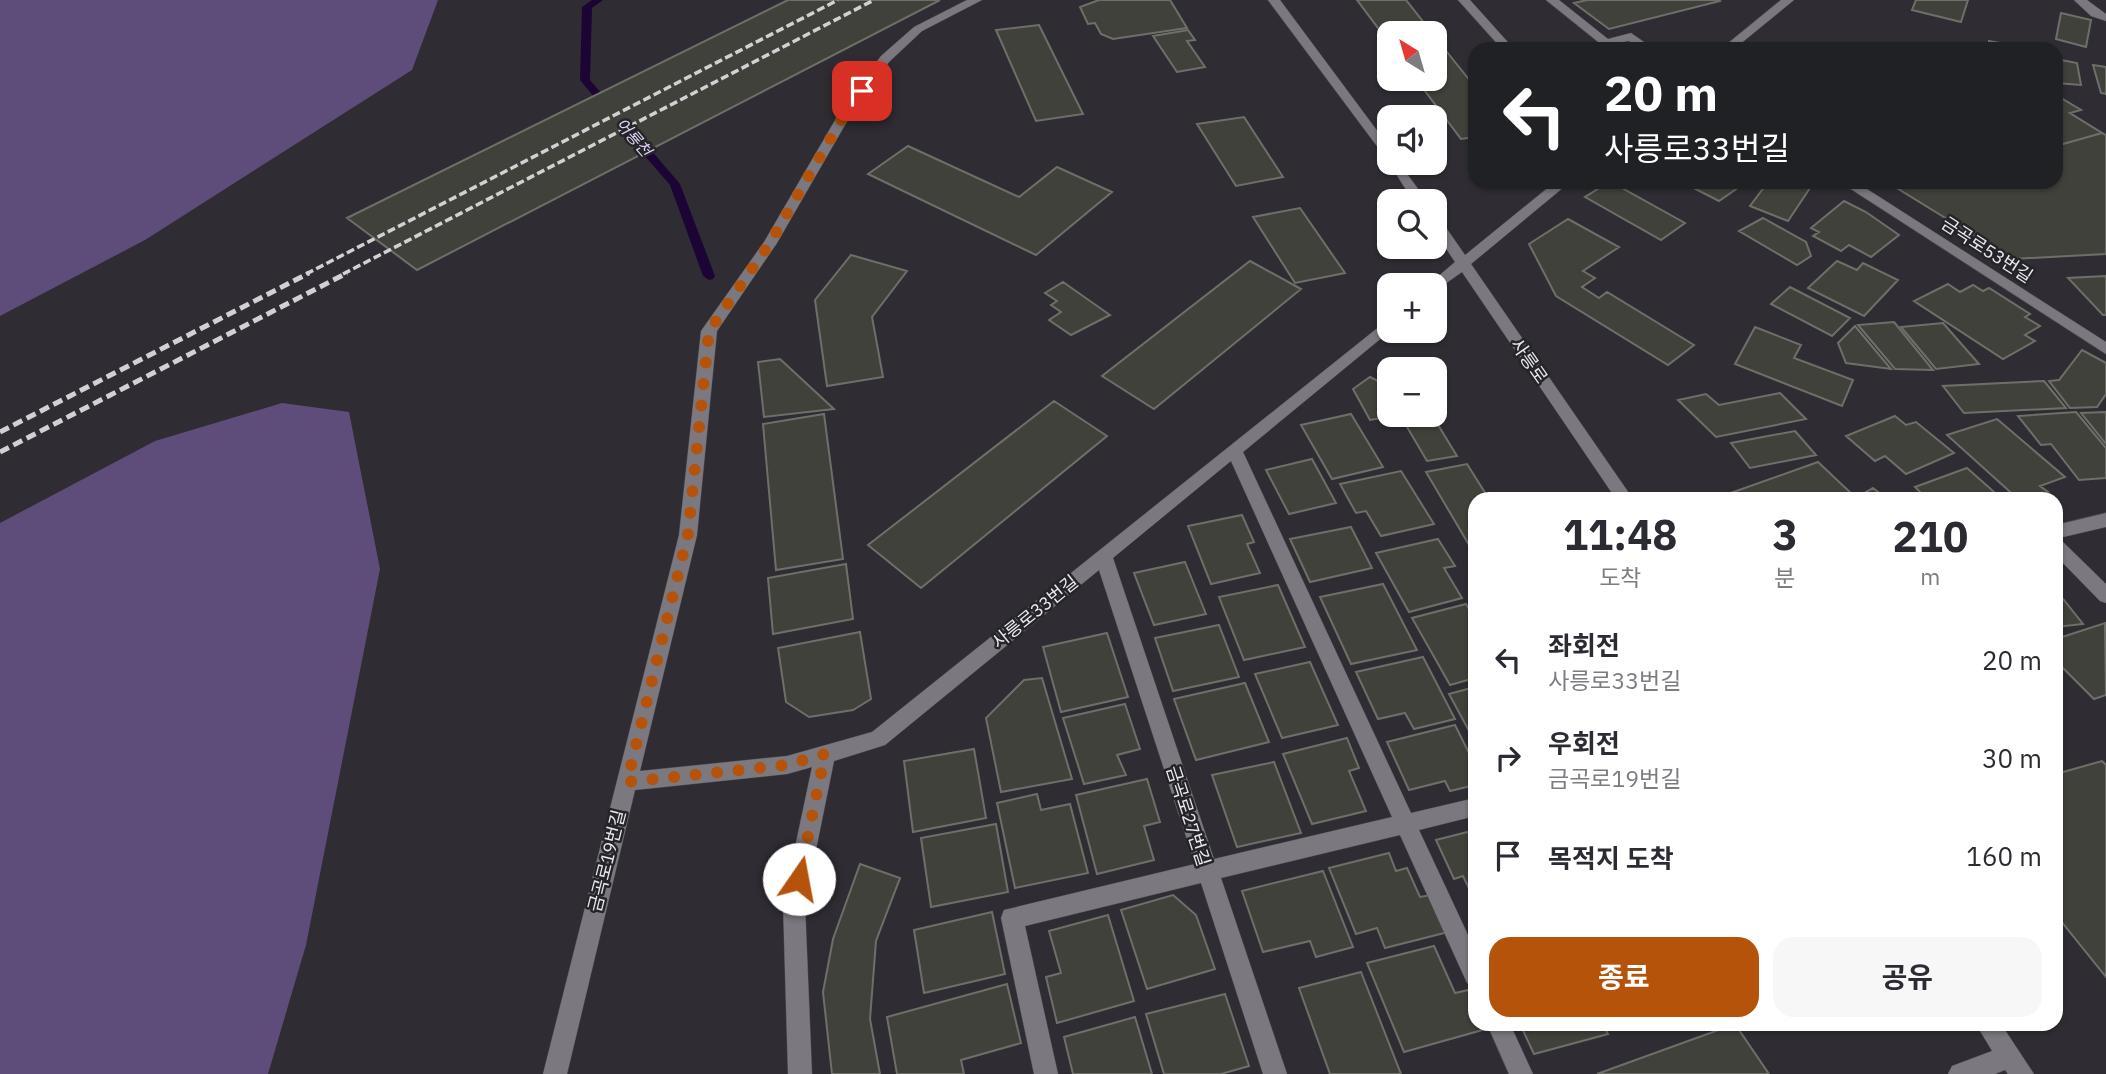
<!DOCTYPE html>
<html lang="ko">
<meta charset="utf-8">
<style>
:root{--surface:#fff;--page:#f7f7f7;--text:#2b2b33;--muted:#7c7c81;--accent:#b45309}
body{margin:0;font-family:"IBM Plex Sans","Noto Sans KR",sans-serif;background:var(--page);color:var(--text);height:100vh;display:flex;flex-direction:column;font-size:26px;white-space:nowrap}
*{box-sizing:border-box;margin:0}
p{font-size:23px;color:var(--muted)}
.icon{flex:none;width:38px;height:38px;fill:none;stroke:currentColor;stroke-width:2;stroke-linecap:round;stroke-linejoin:round}
.map{position:relative;flex:1;overflow:hidden}
.sheet{position:absolute;left:1468px;top:492px;width:595px;height:539px;display:flex;flex-direction:column;background:var(--surface);border-radius:21px;box-shadow:0 2px 5px #0004}
.sheet>*{flex:none}
.guide{position:absolute;left:1468px;top:42px;width:595px;height:147px;border-radius:21px;box-shadow:0 2px 5px #0004;background:#202124;color:#fff;overflow:hidden}
.needle{width:46px;rotate:323deg}
.controls{position:absolute;left:1377px;top:21px;display:grid;gap:14px}
.controls a{display:grid;place-items:center;width:70px;height:70px;border-radius:14px;background:var(--surface);box-shadow:0 2px 5px #0004;font-size:35px}
.pin{position:absolute;display:grid;place-items:center;width:60px;height:60px;color:#fff;margin:-30px;border-radius:14px;box-shadow:0 4px 10px #0006}
.me{position:absolute;width:77px;margin:-38px;rotate:12deg;stroke-linejoin:round;filter:drop-shadow(0 0 5px #0008)}
.turn{display:flex;align-items:center;gap:24px;height:147px;padding:0 21px;font-size:32px}
.turn .icon{width:91px;height:91px;stroke-width:2.5}
.turn b{display:block;font-size:49px;line-height:60px}
.eta{display:flex;justify-content:space-evenly;align-items:center;height:119px;text-align:center}
.eta b{font-size:42px;font-weight:700;line-height:49px}
.button{display:flex;gap:14px;margin-top:auto;padding:14px 21px}
.button a{flex:1;height:80px;border-radius:21px;background:var(--accent);color:#fff;font-size:28px;font-weight:700;line-height:80px;text-align:center}
.button a+a{background:var(--page);color:var(--text)}
ul{padding:0;list-style:none}
li{display:flex;align-items:center;gap:21px;height:98px;padding:0 21px}
li div{flex:1}
li b{display:block;font-size:26px}
li em{font-style:normal}
.map>svg:first-child{display:block}
.green{fill:#5e4c7b}
.lines{fill:none;stroke-linecap:round;stroke-linejoin:round}
.stream{fill:#1c0534;fill-rule:evenodd}
.building{fill:#41413b;stroke:#6f6f69;stroke-width:2}
.minor-casing{stroke:#4a494d;stroke-width:1}
.minor{fill:#7b797f;fill-rule:evenodd}
.rail-far1{stroke:#d1d0d3;stroke-width:3.5;stroke-dasharray:8 3.5;stroke-linecap:butt}
.rail{stroke:#d1d0d3;stroke-width:5;stroke-dasharray:10 5;stroke-linecap:butt}
.route{stroke:#b45309;stroke-width:12;stroke-dasharray:0 21.6}
.labels{text-anchor:middle;stroke-width:5;stroke-linejoin:round;paint-order:stroke}
.far-water-label{font-size:16px;font-style:italic;fill:#dfd4f5;stroke:#252429}
.street-label{font-size:18px;fill:#eae9ec;stroke:#252429}
</style>
<div class="map">
<svg width="2106" height="1074" viewBox="0 0 2106 1074">
<rect width="100%" height="100%" fill="#2f2d33"/>
<path class="green" d="M0 0H438L412 70 145 240 0 316Z
M282 403 349 412 380 569 306 945 268 1074H0V523L155 441Z"/>
<g class="lines">
<path class="stream" d="M592 0H603L592 8 590 80 613 107 608 110 604 109 580 80 582 7Z
M635 135 639 136 680 184 715 276 713 279 709 280 703 276 670 185 631 140V136Z"/>
</g>
<path class="building" d="M788 0H940L417 270 347 218Z
M1099 0H1170L1187 28 1113 39 1101 34 1095 23 1088 24 1080 7Z
M1357 0H1406L1432 33H1390V44Z
M1587 0H1719L1720 1 1609 29 1574 3Z
M1916 0H1968L1961 22 1912 10Z
M2061 13 2091 20 2086 47 2056 39Z
M1039 25 1083 114 1036 121 996 30Z
M1188 30 1195 40 1187 41 1205 67 1177 72 1153 36Z
M1435 37 1475 87V137L1461 139 1416 79H1435Z
M1989 41 2026 48 2027 49H1989Z
M2056 59 2077 63 2081 85 2056 83Z
M2093 65 2106 67V94L2101 93Z
M2056 95 2081 110 2070 113 2102 133 2056 146Z
M1244 117 1283 177 1236 186 1197 124Z
M2102 133 2106 135V254L2012 259 1887 182H2056V146Z
M908 146 1019 197 1057 167 1112 192 1036 255 868 174Z
M1609 182H1611L1685 223 1661 240 1585 197Z
M1682 182H1736L1742 185 1719 201Z
M1768 182H1814L1788 221 1750 206Z
M1844 201 1866 212 1899 235 1871 257 1849 245 1841 251 1813 236 1819 232 1811 228Z
M1300 208 1345 273 1295 283 1253 217Z
M1763 218 1806 242 1811 256 1797 265 1739 231Z
M1568 219 1619 247 1583 271 1595 278 1582 287 1599 298 1607 292 1694 345 1668 365 1556 296 1529 244Z
M851 255 907 271 872 317 883 377 827 386 815 300Z
M1250 261 1301 289 1154 409 1102 376Z
M1837 261 1857 270 1863 263 1898 280 1864 316 1808 288Z
M2106 276V315H2103L2068 278Z
M1063 282 1110 315 1071 335 1049 320 1061 312 1051 305 1057 301 1045 293Z
M1948 284 1960 292 1973 285 1983 291 1989 288 2030 314 2025 317 2040 326 2025 335 2035 341 2003 359 1914 301Z
M1790 287 1850 318 1832 336 1771 304Z
M1894 322 1933 370 1895 369 1858 325Z
M1943 323 1979 364 1936 369 1901 327Z
M1855 326 1891 369 1846 363 1838 343Z
M1755 327 1801 345 1794 358 1853 380 1842 406 1735 364Z
M2082 350 2106 363V394L2097 407 2070 408 2049 381 2059 380Z
M780 359 834 409 764 417 758 362Z
M1370 377 1390 387V415H1432L1457 456 1427 461 1400 415 1370 420 1353 389Z
M2044 381 2066 408 1964 413 1943 386Z
M1780 393 1806 419 1716 437 1678 400 1706 394 1719 405Z
M1054 401 1107 436 921 588 868 545Z
M2076 412 2106 448V478L2079 480 2051 444 2041 445 2018 416Z
M2106 412V444L2081 413Z
M824 414 843 559 776 570 763 424Z
M1351 414 1383 467 1332 479 1301 425Z
M1895 416 1906 425 1916 422 1954 453 1906 474 1885 456 1875 461 1846 436Z
M1997 419 2065 477 2040 486 2048 492 2029 499H2018L1947 435Z
M1795 431 1816 455 1750 468 1731 443Z
M1312 459 1336 503 1289 514 1266 470Z
M1818 462 1852 494 1838 499H1729L1725 495Z
M1467 464 1489 499H1475V555L1426 472Z
M1967 468 2002 499H1927L1915 487Z
M1401 471 1434 524 1381 536 1366 511 1356 513 1340 484Z
M1873 488 1887 499H1854Z
M1242 515 1254 542 1247 544 1260 573 1211 584 1188 526Z
M1351 527 1372 568 1310 582 1290 539Z
M1438 539 1455 566 1444 568 1462 598 1409 612 1376 553Z
M1185 562 1206 614 1154 625 1134 573Z
M846 564 853 619 773 634 768 578Z
M1383 584 1417 650 1351 664 1320 597Z
M1278 585 1305 647 1244 660 1219 597Z
M2056 590 2083 624 2056 627Z
M1466 604 1475 619V678L1450 685 1412 618Z
M2105 623 2106 695 2094 699 2056 661V639Z
M1219 625 1239 677 1173 691 1155 638Z
M860 632 871 699 853 710 809 717 786 702 778 648Z
M1107 633 1128 697 1061 712 1043 647Z
M1423 657 1455 719 1414 729 1405 713 1378 719 1356 672Z
M1310 662 1338 725 1282 738 1255 674Z
M1042 678 1072 779 1001 792 986 718 1024 680Z
M1245 683 1269 742 1196 760 1174 699Z
M1475 687V742L1449 694Z
M1125 704 1140 749 1117 755 1126 775 1084 784 1063 718Z
M1455 725 1475 765V785L1450 791 1445 781 1409 790 1387 742Z
M1347 738 1359 768 1349 771 1366 811 1312 824 1283 754Z
M974 749 986 818 913 832 904 761Z
M2102 761 2106 765V977L2056 915V774Z
M1274 762 1301 833 1237 847 1212 775Z
M1147 779 1160 822 1144 826 1154 860 1097 874 1076 795Z
M1037 794 1041 810 1070 804 1088 873 1015 888 997 803Z
M996 824 1008 892 931 907 921 838Z
M1475 830V901L1463 876 1454 879 1436 840Z
M1389 853 1396 871 1407 868 1420 897 1431 895 1448 932 1385 948 1377 928 1356 934 1329 868Z
M860 864 900 878 876 941 870 1019 880 1074H832L823 992 833 939Z
M1323 871 1353 947 1316 957 1310 941 1263 952 1242 891Z
M1173 895 1196 915 1215 969 1147 989 1121 910Z
M992 912 1005 974 924 993 914 930Z
M1108 915 1134 1001 1057 1023 1046 977 1061 973 1049 931Z
M1434 946 1455 993 1468 990 1475 1005V1024H1484L1486 1029 1404 1052 1367 963Z
M1361 972 1401 1074H1330L1299 988Z
M1007 984 1021 1043 961 1060 964 1074H897L887 1017Z
M1225 994 1249 1066 1221 1074H1164L1146 1014Z
M1135 1017 1152 1074H1073L1064 1037Z
M1520 1024H1603L1608 1034 1534 1054Z
M1735 1024 1769 1074H1597Z"/>
<g class="lines">
<g class="minor-casing">
<path id="minor" d="M967 0H982L922 31 889 62 853 111 777 243 717 331 697 535 640 771 787 756 872 732 1390 318V331L1243 452 1411 813 1475 798V816L1419 830 1475 950V986L1467 983 1400 835 1221 878 1287 1074H1263L1201 883 1025 926 1058 1074H1034L1001 918 1004 910 1195 864 1099 570 885 745 834 761 805 904 812 1074H788L783 904 812 767 787 774 635 790 567 1074H543L679 535 701 331 764 242 841 110 881 56 914 27ZM1231 461 1392 817 1214 859 1113 558Z
M1268 0H1280L1390 148V163H1399L1427 201H1413L1388 161Z
M1458 0H1470L1514 49H1502Z
M1546 0H1559L1608 39 1631 33 1654 49H1640L1629 41 1602 45Z
M1781 0H1794L1734 49H1721Z
M2074 0H2087L2106 14V21L2091 16Z
M1555 182H1570L1471 264 1633 499H1616L1462 272 1435 291V285H1428L1455 262 1435 232V218L1440 219 1465 255Z
M1840 182H1856L2106 342V354Z
M2106 513V527L2059 538 2106 584V603L2100 601 2056 556V525Z
M1487 1024H1510L1533 1074H1509Z
M1976 1024H2001L2034 1074H2008L2005 1070 1995 1074H1948L1952 1066 1992 1051Z"/>
</g>
<use href="#minor" class="minor"/>
<path class="rail-far1" d="M306 274 838 0
M343 274 874 0"/>
<path class="rail" d="M0 432 309 273
M0 452 347 273"/>
</g>
<g class="lines">
<path class="route" d="M799 879 825 754 787 765 627 782 688 534 709 331 770 243 847 110 862 91"/>
</g>
<g class="labels">
<g class="far-water-label">
<text transform="translate(634 137) rotate(49)" y="6">어룡천</text>
</g>
<g class="street-label">
<text transform="translate(1987 250) rotate(33)" y="6">금곡로53번길</text>
<text transform="translate(1529 361) rotate(55)" y="6">사릉로</text>
<text transform="translate(1035 612) rotate(-39)" y="6">사릉로33번길</text>
<text transform="translate(1188 816) rotate(72)" y="6">금곡로27번길</text>
<text transform="translate(607 861) rotate(-76)" y="6">금곡로19번길</text>
</g>
</g>
</svg>
<div class="controls">
<a><svg class="needle" viewBox="-14 -14 28 28"><path d="M0-13l5 13h-10z" fill="#e53935"/><path d="M0 13l5-13h-10z" fill="#7c7c81"/></svg></a>
<a><svg class="icon" aria-label="sound" viewBox="0 0 24 24"><path d="M4 9h4l5-4v14l-5-4H4zM17 9q2 3 0 6"/></svg></a>
<a><svg class="icon" aria-label="search" viewBox="0 0 24 24"><circle cx="10" cy="10" r="6"/><path d="M15 15l6 6"/></svg></a>
<a>+</a>
<a>−</a>
</div>
<div class="pin" style="left:862px;top:91px;background:#d93025"><svg class="icon" aria-label="arrive" viewBox="0 0 24 24"><path d="M6 21V4h12l-3 4 3 4H6"/></svg></div>
<svg class="me" style="left:799px;top:879px" viewBox="-20 -20 40 40"><circle r="19" fill="#fff"/><path d="M0-13L10 11 0 6-10 11z" fill="#b45309"/></svg>
<div class="guide">
<div class="turn"><svg class="icon" aria-label="left" viewBox="0 0 24 24"><path d="M17 20v-9H6M10 6l-5 5 5 5"/></svg><div><b>20 m</b>사릉로33번길</div></div>
</div>
<section class="sheet">
<div class="eta">
<div><b>11:48</b><p>도착</p></div>
<div><b>3</b><p>분</p></div>
<div><b>210</b><p>m</p></div>
</div>
<ul>
<li><svg class="icon" aria-label="left" viewBox="0 0 24 24"><path d="M17 20v-9H6M10 6l-5 5 5 5"/></svg><div><b>좌회전</b><p>사릉로33번길</p></div><em>20 m</em></li>
<li><svg class="icon" aria-label="right" viewBox="0 0 24 24"><path d="M7 20v-9h11M14 6l5 5-5 5"/></svg><div><b>우회전</b><p>금곡로19번길</p></div><em>30 m</em></li>
<li><svg class="icon" aria-label="arrive" viewBox="0 0 24 24"><path d="M6 21V4h12l-3 4 3 4H6"/></svg><div><b>목적지 도착</b></div><em>160 m</em></li>
</ul>
<div class="button"><a>종료</a><a>공유</a></div>
</section>
</div>
